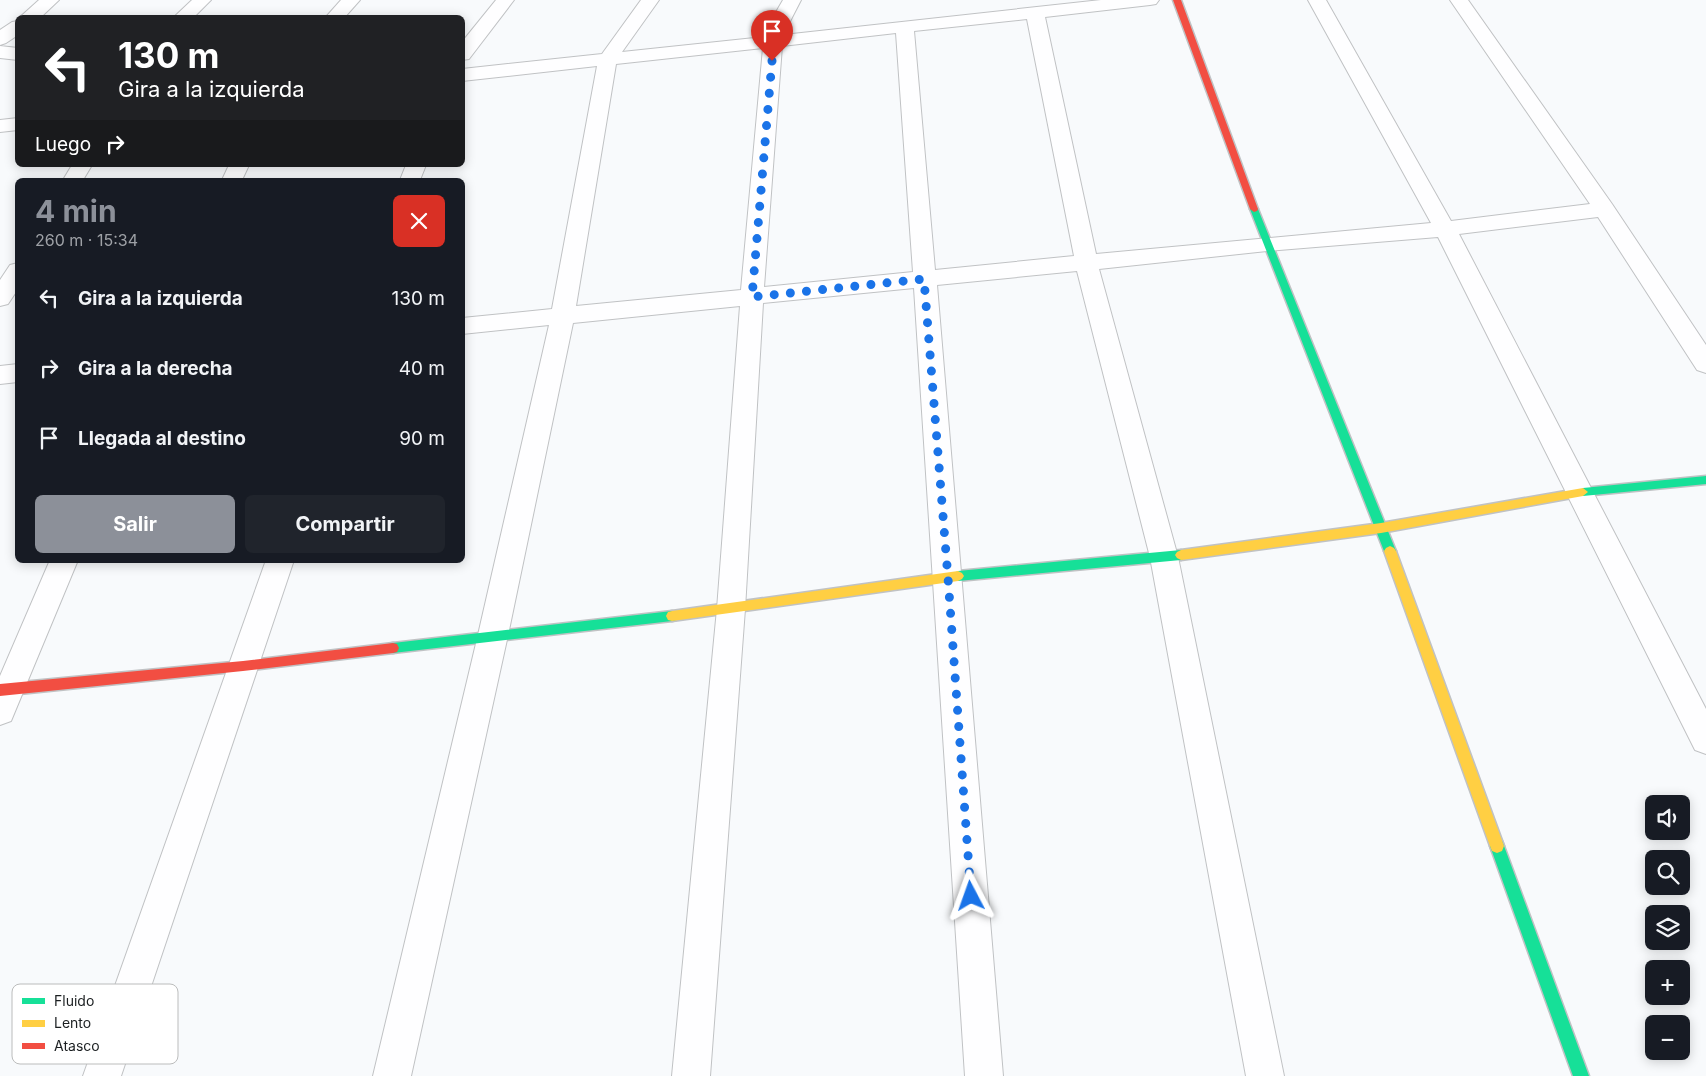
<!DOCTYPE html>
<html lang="es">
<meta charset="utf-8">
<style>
:root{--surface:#171b24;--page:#20242c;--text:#f1f3f6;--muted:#9ea1a6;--accent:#8c9099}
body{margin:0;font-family:Inter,sans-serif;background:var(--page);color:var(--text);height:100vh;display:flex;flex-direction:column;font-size:19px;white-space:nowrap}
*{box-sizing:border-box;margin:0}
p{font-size:16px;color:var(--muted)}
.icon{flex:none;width:28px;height:28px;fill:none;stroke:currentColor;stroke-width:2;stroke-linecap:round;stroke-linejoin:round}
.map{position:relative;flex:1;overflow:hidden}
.details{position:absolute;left:15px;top:178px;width:450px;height:385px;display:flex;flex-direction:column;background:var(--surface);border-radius:8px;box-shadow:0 2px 12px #0003}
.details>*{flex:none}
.hud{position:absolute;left:15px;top:15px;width:450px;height:152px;border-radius:8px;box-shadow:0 2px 12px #0003;background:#202124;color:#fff;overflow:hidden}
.controls{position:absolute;left:1645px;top:795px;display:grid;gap:10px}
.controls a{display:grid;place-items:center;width:45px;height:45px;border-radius:8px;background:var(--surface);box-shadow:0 2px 12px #0003;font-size:25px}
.pin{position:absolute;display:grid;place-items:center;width:42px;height:42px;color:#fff;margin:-51px -21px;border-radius:50% 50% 50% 0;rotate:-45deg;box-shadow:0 0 5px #0007}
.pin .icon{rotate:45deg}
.me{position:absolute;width:55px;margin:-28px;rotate:356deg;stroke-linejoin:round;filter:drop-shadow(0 0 4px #0008)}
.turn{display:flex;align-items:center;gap:18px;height:105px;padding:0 20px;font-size:22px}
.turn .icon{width:65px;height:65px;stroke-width:2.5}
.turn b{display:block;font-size:35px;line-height:42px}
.then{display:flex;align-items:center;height:48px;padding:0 20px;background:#0003;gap:10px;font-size:19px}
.round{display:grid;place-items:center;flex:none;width:52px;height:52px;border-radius:8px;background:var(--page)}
.summary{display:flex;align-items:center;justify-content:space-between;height:85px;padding:0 20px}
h1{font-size:30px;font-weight:700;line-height:38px;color:var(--accent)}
.primary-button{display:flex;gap:10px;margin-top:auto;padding:10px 20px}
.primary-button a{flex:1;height:58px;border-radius:8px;background:var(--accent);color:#fff;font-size:20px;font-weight:700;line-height:58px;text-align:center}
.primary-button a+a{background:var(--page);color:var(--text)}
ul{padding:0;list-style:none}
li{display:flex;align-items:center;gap:15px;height:70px;padding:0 20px}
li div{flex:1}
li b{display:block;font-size:19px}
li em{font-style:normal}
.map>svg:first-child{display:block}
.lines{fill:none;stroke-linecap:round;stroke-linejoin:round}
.street-casing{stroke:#c0c2c4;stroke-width:2}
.fast-casing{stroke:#c0c2c4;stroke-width:3}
.slow-casing{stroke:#c0c2c4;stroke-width:3}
.jam-casing{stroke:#c0c2c4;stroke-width:3}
.street{fill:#fefeff;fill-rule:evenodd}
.fast{fill:#16e098;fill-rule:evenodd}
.slow{fill:#ffcf43;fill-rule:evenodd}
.jam{fill:#f24e42;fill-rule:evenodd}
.route{stroke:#1a73e8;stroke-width:9;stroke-dasharray:0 16.2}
.key{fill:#fff;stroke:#bbbcbc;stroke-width:1}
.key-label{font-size:14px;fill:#1b1f21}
</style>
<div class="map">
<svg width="1706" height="1076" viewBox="0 0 1706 1076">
<rect width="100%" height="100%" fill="#f8fafc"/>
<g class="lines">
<g class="street-casing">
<path id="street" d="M39 0H59L40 18H19Z
M192 0H211L193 18H173Z
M341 0H360L344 18H325Z
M496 0H514L469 59 462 60V42Z
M641 0H659L622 52 764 37 765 31 783 0H801L783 35 1101 0H1159L1156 4 1150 5 1045 17 1096 254 1431 223 1308 0H1326L1451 221 1590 204 1450 0H1468L1612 204 1706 345V373L1697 370 1598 217 1459 234 1706 709V754L1695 750 1438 237 1267 251 1099 269 1178 557 1284 1076H1246L1150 557 1077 271 937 285 1003 1076H965L914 288 763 303 745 609 710 1076H672L717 609 740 306 573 323 508 635 411 1076H373L478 635 549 325 462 334V318L552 309 597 66 462 81V69L602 54ZM1027 19 1074 256 935 270 914 31ZM896 33 913 272 764 287 782 46ZM763 48 741 290 576 306 616 64Z
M18 21V35L6 43 0 45V30L12 22Z
M0 46 18 48V60L0 58Z
M18 118V130L0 132V120Z
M72 165H92L83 180H63Z
M229 165H249L242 180H222Z
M406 165H426L420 180H400Z
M18 263V289L8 304 0 306V280L10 265Z
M18 364V382L0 384V366Z
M50 560H78L11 721 0 725V676Z
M266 560H294L121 1076H83Z"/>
</g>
<g class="fast-casing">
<path id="fast" d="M1254 206 1258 209 1396 551 1394 554H1386L1384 551 1250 209Z
M1706 476V484L1583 496 1578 492 1583 488Z
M1181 550 1185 552 1187 555 1185 558 1181 560 958 581 954 579 952 576 954 573 958 571Z
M672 611 676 612 678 616 676 620 672 621 393 653 389 652 387 648 389 644 393 643Z
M1497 839 1502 841 1504 846 1589 1076H1573L1490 846 1492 841Z"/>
</g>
<g class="slow-casing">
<path id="slow" d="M1583 488 1588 492 1583 496 1381 533 1181 560 1177 558 1175 555 1177 552 1181 550 1381 523Z
M1390 546 1394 548 1396 551 1504 846 1502 851 1497 853 1492 851 1490 846 1384 551 1386 548Z
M958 571 962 573 964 576 962 579 958 581 672 621 668 620 666 616 668 612 672 611Z"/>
</g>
<g class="jam-casing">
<path id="jam" d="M1173 0H1181L1258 209 1257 211 1254 212 1250 209Z
M393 643 397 644 399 648 397 652 393 653 243 671 0 696V684L243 661Z"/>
</g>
<use href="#street" class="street"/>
<use href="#fast" class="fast"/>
<use href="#slow" class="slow"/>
<use href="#jam" class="jam"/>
</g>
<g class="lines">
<path class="route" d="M772 61 752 297 924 279 948 578 971 896"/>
</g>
<rect x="12" y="984" width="166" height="80" rx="8" class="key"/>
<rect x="22" y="998" width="23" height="6" fill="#16e098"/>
<rect x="22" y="1020" width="23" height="7" fill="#ffcf43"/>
<rect x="22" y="1043" width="23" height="6" fill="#f24e42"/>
<g class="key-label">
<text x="54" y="1006">Fluido</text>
<text x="54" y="1028">Lento</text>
<text x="54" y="1051">Atasco</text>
</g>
</svg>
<div class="controls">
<a><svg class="icon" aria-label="sound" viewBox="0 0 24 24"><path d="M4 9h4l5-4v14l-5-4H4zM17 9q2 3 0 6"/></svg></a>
<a><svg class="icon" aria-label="search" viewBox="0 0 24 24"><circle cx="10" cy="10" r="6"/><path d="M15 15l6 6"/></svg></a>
<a><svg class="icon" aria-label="layers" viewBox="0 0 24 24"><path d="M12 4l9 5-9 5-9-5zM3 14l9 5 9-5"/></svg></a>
<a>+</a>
<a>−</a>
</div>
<div class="pin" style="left:772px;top:61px;background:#d93025"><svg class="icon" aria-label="arrive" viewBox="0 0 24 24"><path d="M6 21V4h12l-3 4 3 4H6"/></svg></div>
<svg class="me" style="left:971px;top:896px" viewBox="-20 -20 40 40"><path d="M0-17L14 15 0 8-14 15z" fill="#1a73e8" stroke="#fff" stroke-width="4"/></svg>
<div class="hud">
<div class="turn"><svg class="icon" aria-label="left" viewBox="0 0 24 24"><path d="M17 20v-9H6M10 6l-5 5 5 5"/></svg><div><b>130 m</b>Gira a la izquierda</div></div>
<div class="then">Luego<svg class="icon" aria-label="right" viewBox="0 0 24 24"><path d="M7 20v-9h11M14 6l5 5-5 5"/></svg></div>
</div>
<section class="details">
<div class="summary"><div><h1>4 min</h1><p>260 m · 15:34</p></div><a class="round" style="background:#d93025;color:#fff"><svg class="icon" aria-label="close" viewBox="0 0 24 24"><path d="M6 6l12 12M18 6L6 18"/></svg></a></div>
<ul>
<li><svg class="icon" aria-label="left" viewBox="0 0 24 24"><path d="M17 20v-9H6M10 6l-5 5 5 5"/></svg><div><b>Gira a la izquierda</b></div><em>130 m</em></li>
<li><svg class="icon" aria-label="right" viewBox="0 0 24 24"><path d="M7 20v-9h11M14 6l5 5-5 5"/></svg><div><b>Gira a la derecha</b></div><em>40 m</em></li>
<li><svg class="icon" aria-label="arrive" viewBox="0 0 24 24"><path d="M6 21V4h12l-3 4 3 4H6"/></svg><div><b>Llegada al destino</b></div><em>90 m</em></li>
</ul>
<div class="primary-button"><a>Salir</a><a>Compartir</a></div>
</section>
</div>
